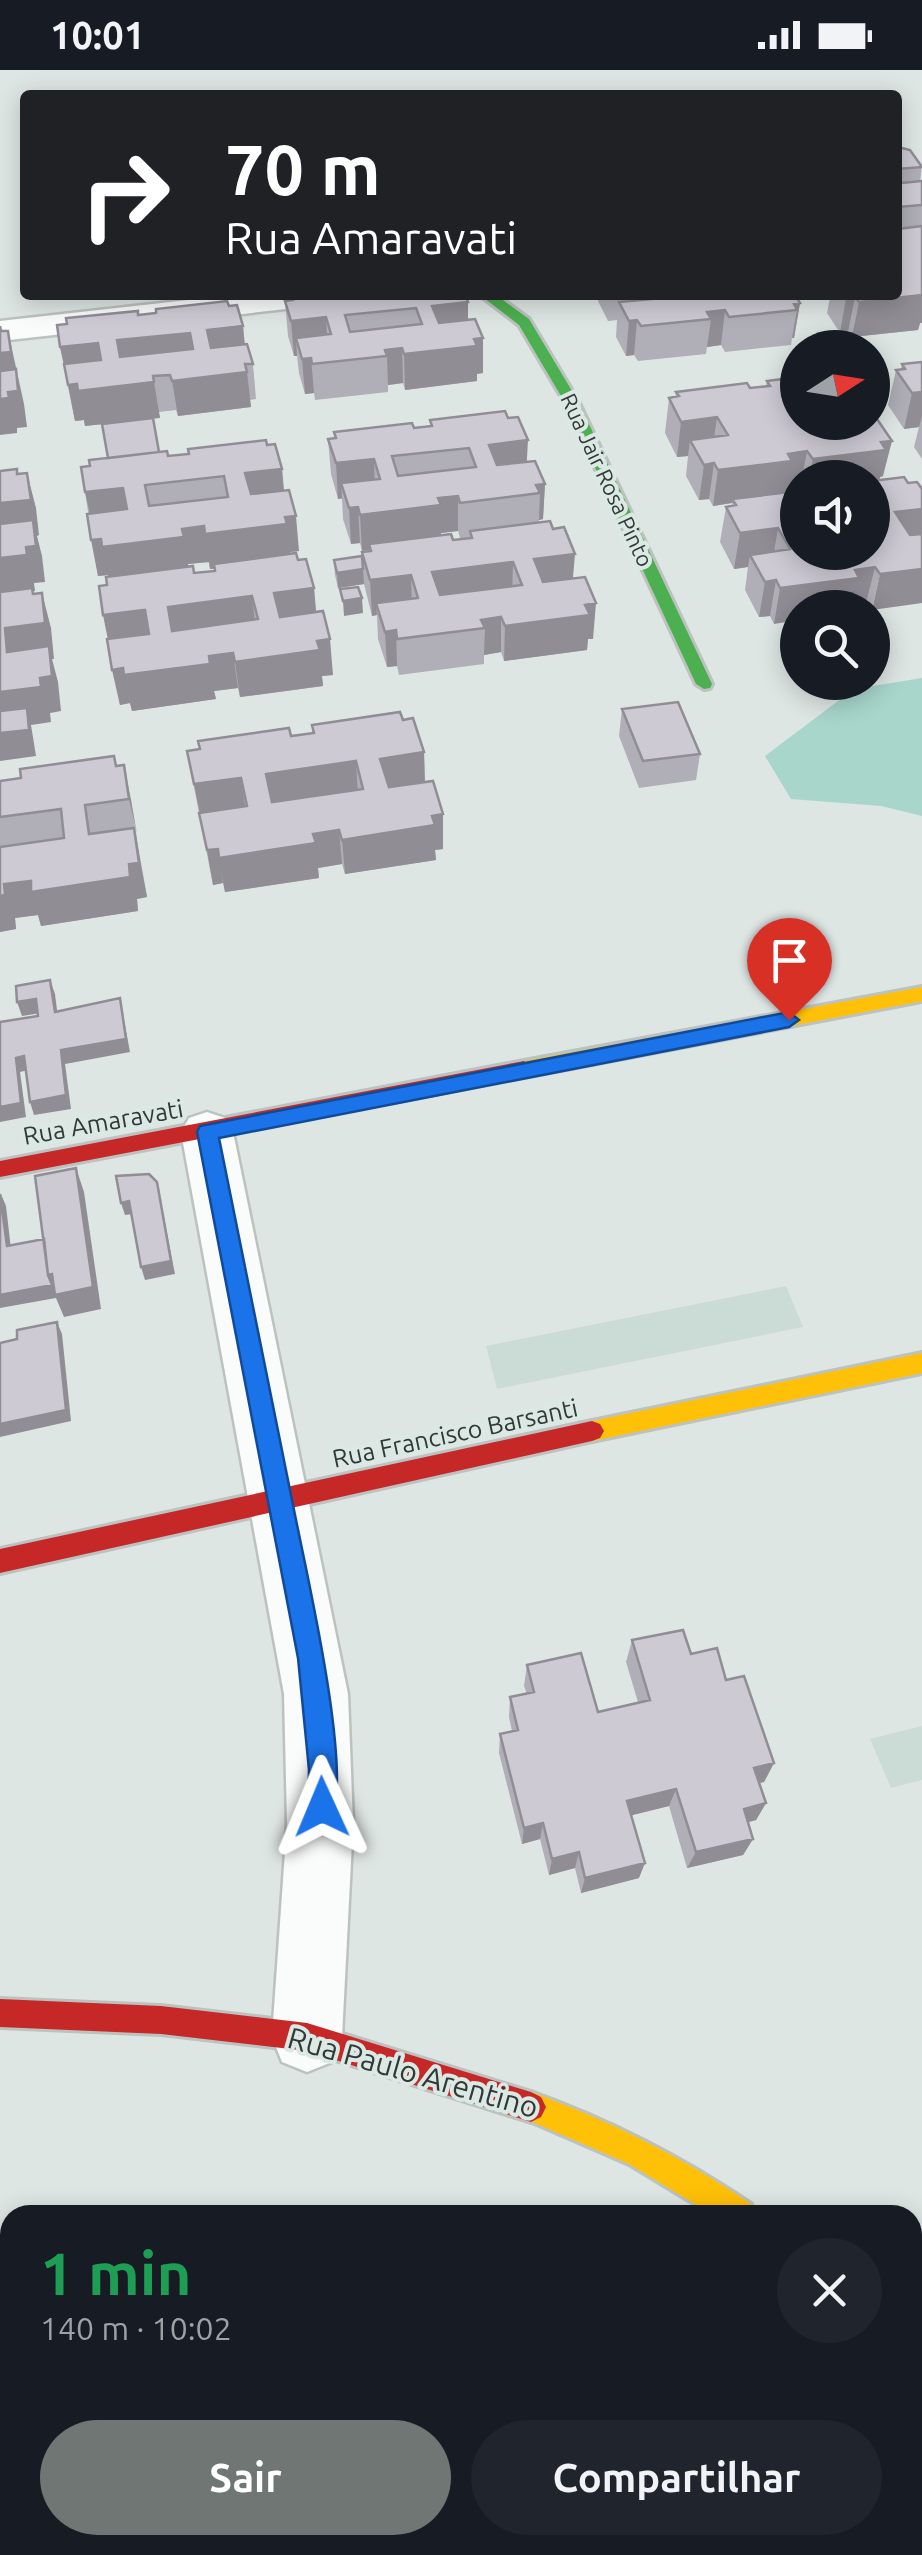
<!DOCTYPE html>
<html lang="pt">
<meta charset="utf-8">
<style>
:root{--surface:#171b24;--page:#20242c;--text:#f1f3f6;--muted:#9ea1a6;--accent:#707674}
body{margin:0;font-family:Ubuntu,sans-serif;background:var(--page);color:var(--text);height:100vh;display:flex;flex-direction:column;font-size:38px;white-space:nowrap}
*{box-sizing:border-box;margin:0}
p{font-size:32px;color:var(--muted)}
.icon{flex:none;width:55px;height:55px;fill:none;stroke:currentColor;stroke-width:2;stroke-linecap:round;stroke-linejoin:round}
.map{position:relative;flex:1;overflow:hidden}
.details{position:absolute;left:0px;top:2135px;width:922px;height:350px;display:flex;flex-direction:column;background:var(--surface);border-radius:30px 30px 0 0;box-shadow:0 5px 25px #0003}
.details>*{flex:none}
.banner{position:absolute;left:20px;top:20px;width:882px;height:210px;border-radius:10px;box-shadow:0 5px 25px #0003;background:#202124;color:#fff;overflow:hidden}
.needle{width:65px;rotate:78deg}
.controls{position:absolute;left:780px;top:260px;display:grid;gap:20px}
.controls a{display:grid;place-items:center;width:110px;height:110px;border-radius:50%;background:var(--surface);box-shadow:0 5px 25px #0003;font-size:50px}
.pin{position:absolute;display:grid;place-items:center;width:85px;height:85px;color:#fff;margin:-102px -42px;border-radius:50% 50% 50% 0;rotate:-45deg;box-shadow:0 0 10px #0007}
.pin .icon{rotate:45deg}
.me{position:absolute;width:110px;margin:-55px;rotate:359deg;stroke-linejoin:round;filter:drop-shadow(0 0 8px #0008)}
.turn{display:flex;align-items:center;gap:35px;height:210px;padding:0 40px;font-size:45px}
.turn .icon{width:130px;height:130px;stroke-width:2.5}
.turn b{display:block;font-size:70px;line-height:85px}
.round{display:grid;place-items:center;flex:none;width:105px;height:105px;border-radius:52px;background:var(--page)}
.summary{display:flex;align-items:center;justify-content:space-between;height:170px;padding:0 40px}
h1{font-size:60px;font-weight:700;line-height:75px;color:#1e9e55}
.button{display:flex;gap:20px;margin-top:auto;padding:20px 40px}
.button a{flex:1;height:115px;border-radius:60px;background:var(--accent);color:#fff;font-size:40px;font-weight:700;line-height:115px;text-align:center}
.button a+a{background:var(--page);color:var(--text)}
.status{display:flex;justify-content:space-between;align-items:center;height:70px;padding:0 50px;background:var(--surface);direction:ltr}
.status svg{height:28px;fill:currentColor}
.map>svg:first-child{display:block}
.built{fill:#cbdbd6}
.forest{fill:#a8d6cb}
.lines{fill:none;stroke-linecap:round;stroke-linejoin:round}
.street-casing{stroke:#bcc2c0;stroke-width:5}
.fast-casing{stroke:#bcc2c0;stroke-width:6}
.slow-casing{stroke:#bcc2c0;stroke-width:6}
.jam-casing{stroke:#bcc2c0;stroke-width:6}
.street{fill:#fafbfb;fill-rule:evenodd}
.fast{fill:#4caf50;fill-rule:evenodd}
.slow{fill:#ffc107;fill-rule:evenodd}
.jam{fill:#c62828;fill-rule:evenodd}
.wall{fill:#b0aeb6;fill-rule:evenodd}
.shaded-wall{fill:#908d94}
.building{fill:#cdcad4;stroke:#908d94;stroke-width:2.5;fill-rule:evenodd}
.route{fill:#1a73e8;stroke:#114b97;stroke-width:2.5}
.labels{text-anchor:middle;stroke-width:8;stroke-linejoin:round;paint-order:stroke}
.far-street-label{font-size:22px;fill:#343938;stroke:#dbe9e5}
.street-label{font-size:25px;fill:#343938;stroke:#dbe9e5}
.near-street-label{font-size:30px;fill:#343938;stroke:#dbe9e5}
</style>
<div class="status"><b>10:01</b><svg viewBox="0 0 49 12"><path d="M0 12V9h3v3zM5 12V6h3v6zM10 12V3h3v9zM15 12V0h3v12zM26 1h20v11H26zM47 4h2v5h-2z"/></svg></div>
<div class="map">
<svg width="922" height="2485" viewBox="0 0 922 2485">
<rect width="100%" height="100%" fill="#dee6e4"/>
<path class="built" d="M786 1216 803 1257 497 1319 486 1276Z
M922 1656V1710L891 1718 870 1669Z"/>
<path class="forest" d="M922 608V746L881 736 791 729 765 686 854 619Z"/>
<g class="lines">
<g class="street-casing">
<path id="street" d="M233 225H338L334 232 322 235 0 271V251Z
M207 1042 225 1048 233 1062 348 1624 353 1753 342 1967 332 1992 307 2002 282 1992 272 1967 287 1753 284 1624 181 1062 189 1048Z
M912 2250 922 2254V2337L912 2333Z"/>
</g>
<g class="fast-casing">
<path id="fast" d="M480 225H496L529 249 578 331 712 614 710 618 704 619 696 614 564 331 519 255Z"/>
</g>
<g class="slow-casing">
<path id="slow" d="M922 917V931L524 1007 514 999 524 991Z
M922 1283V1303L592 1371 584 1368 580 1361 584 1354 592 1351Z
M531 2022C609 2050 682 2087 751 2134L755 2145H713L629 2094 521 2047 516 2037 521 2027Z"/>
</g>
<g class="jam-casing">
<path id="jam" d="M524 991 534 999 524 1007 0 1107V1091Z
M592 1351 600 1354 604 1361 600 1368 592 1371 0 1503V1479Z
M0 1929 161 1936 307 1953 531 2022 541 2027 546 2037 541 2047 531 2052 307 1981 161 1964 0 1957Z"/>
</g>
<use href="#street" class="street"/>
<use href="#fast" class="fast"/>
<use href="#slow" class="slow"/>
<use href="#jam" class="jam"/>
</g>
<path class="wall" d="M898 77 922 95 920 112 922 111V253H920L918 260 852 267 848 262 840 263 827 243 830 227 818 229 816 225H898Z
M292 225H465L468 250 483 303 477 304V311L405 320 403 313 388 315V322L315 330 314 323 305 324 299 303 297 286H294L288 266 285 231 292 230Z
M598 225H795L800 233 794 268H792L791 275 725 282 721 275 707 277 706 284 638 291 634 285 626 286 616 267 617 250 608 251 598 231Z
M229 236 243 256 245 274 253 294 256 329 250 330 251 337 178 346 176 340 159 342 160 348H153L159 382 168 386 267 375 282 399 284 420 299 481 290 482V484L298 490 314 518 316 542 333 605 322 606 323 616 240 627 238 618 214 621 216 629 132 641 130 633 120 635 108 569 109 507 108 505 98 506 85 422 90 396 108 388 102 354 85 356 84 350 75 351 60 277 138 245ZM209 492 210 499H214V501L194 503 188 497V494Z
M922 292V389L914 377 919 357 904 359 888 335 896 300 901 299 902 294Z
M767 311 883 406 880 407 879 410 904 407 872 538H869L866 533 853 535 852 538H798L774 554 770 546 759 547 745 520 748 497 734 499 720 472 726 437 731 436 732 433 713 436 709 429 699 430 686 406 688 386 677 387 665 363 669 328 675 327 676 322 766 316ZM798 408H872L798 482 787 422V418Z
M430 350 527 392 545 414 543 449 539 450V452L573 509 593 569H588L587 580 504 591 501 582 484 585V594L399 605 397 596 387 597 378 569 377 545 372 546 364 514 338 518 335 505 334 490 362 486 369 481V480L362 481 360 473 351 474 343 449 342 429H338L331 404 328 369 335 368 334 362 430 356ZM458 461 460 468H470L453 470 441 465V463Z
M622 639 700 684 696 710 639 718 619 666Z
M403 650 424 682 425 712 443 744V779L435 780 436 790 345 804 342 794 318 798 319 808 225 822 223 813 213 815 187 681 312 663V655Z
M117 696 131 730 136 764 147 827 137 829 138 841 41 856 38 845 15 848 16 859 0 862V711Z
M632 1570 691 1584 726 1610 774 1693 764 1712 759 1713 766 1733 756 1750 748 1752 753 1769 743 1785 687 1798 669 1736 631 1745 639 1808 581 1823 575 1798 549 1805 540 1769 522 1774 499 1683 500 1664 512 1661 509 1647 510 1627 527 1624 524 1616 527 1595 598 1642 638 1632 626 1592Z
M497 2475H664L667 2485H456Z"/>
<path class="shaded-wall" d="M922 219V253H920L918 260 852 267 859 232Z
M819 225H830V227L818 229Z
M855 227 848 262 840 263 846 228Z
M468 232V267L433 271 432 236Z
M800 233 794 268H792L797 240 794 234Z
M725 240 721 275 707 277 711 249 707 242Z
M326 247 328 283 296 268 297 286H294L291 251Z
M637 250 634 285 626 286 629 251Z
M243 256 246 292 211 296 207 260Z
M8 261 24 334 27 357 17 358V363L0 365V283L6 282Z
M190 263 194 298 123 306 117 270Z
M483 268V303L477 304V311L405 320 404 284Z
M98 273 104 308 68 312 60 277Z
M402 278 403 313 388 315 387 286 385 280Z
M311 288 314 323 305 324 302 289Z
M247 302 251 337 178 346 172 311Z
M154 312 160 348 85 356 84 350 75 351 68 315Z
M922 322V346L919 357 904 359 912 323Z
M717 347 712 383 690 370 688 386 677 387 681 352Z
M528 370 526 406 489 410V375Z
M892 371 883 406 880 407 878 415 872 416V408H809L813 389Z
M807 381 802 408H798V417L787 418 786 426 732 429V433L713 436 718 400 788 384Z
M374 389 375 424 341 413 342 428 338 429 336 393Z
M714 393 709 429 699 430 704 395Z
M282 399 285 435 249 439 245 403Z
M27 403 36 438 39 465 37 466 42 486 45 512 34 513 35 521H33L41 554 42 523 51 558 54 589H52L58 612 61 641 50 643 51 652 31 655 36 686 0 691V622L7 582 0 525V433L24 430Z
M545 414 543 449 539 450 540 423 536 415Z
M123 418 129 453 93 458 85 422Z
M458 426V461L441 463V471L369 474V480L362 481 360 445 438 428Z
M358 437 360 473 351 474 349 438Z
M922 439V473L886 478 895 442Z
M296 446 299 481 290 482V489L210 499 205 464Z
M204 456 209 492 188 494 189 503 110 513 108 505 98 506 91 470Z
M778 458 772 494 750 485 748 497 734 499 740 463Z
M575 484 572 519 532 525 534 489Z
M513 492 512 528 432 538V502Z
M875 497 866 533 853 535 852 538H798V550L774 554 780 518 855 500Z
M363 499 364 514 338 518 337 503Z
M922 499V533L872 540 880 504Z
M411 505 412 541 376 533 377 545 372 546 370 510Z
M776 510 770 546 759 547 765 512Z
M314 518 317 553 278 558 274 523Z
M252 526 256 561 174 572 168 537Z
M362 528 363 543 344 546 343 531Z
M596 533 593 569H588L587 580 504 591 505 556Z
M145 540 151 575 110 580 103 545Z
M501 547V582L484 585 485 558 481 550Z
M396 560 397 596 387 597 385 562Z
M330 569 333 605 322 606 323 616 240 627 235 592 317 571Z
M233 583 238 618 214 621 216 629 132 641 130 633 120 635 112 600Z
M424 682 425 717 382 724 380 689Z
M356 691 358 726 270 739 266 704Z
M124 695 131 730 137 764 129 729Z
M241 708 246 742 201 749 194 714Z
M443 744V779L435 780 436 790 345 804 342 770Z
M134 758 147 827 137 829 138 841 41 856 38 845 15 848 16 859 0 862V826L4 814 129 794Z
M339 760 342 794 318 798 319 808 225 822 219 788 313 764Z
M218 779 223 813 213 815 207 780Z
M50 910 55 924 59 956 55 942Z
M120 928 130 982 65 994 71 1039 34 1045 30 1032 61 980Z
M36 929 41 943 22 946 17 932Z
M24 986 28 1000 20 1002 26 1047 0 1052V1037L16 988Z
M76 1098 84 1122 101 1239 64 1247 56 1228 0 1238V1225L48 1205Z
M157 1112 175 1204 145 1210 141 1197Z
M1 1124 6 1136 12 1188 7 1176Z
M129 1131 133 1144 125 1145 121 1133Z
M57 1252 62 1264 71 1351 0 1367V1354Z
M774 1693 764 1712 744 1716 754 1698Z
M676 1719 669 1736 621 1748 627 1731Z
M766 1733 756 1750 735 1756 744 1739Z
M543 1753 540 1769 522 1774 524 1758Z
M753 1769 743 1785 687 1798 696 1782Z
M579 1782 575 1798 549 1805 552 1789Z
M645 1793 639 1808 581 1823 585 1808Z
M334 2475H340L342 2485H335Z"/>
<path class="building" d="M898 77 910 80 922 97 898 99Z
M898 107 902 113 922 111V135L898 137Z
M922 156V225L859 232 855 227 846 228 844 225H898V164L900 163 898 159Z
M292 225H465L468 232 432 236 439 253 475 249 483 268 474 269 477 276 404 284 402 278 385 280 387 286 312 294 311 288 302 289 296 268 331 264 326 247 291 251 285 231 293 230ZM416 238 422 254 350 262 345 245Z
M651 225H795L800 233 794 234 797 240 729 247 725 240 707 242 711 249 641 256 637 250 629 251 619 232 653 229Z
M227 231 229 236 237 235 243 256 207 260 211 278 247 274 253 294H245L247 302 172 311 170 305 153 306 154 312 78 321 77 314 68 315 64 294 101 290 98 273 60 277 57 255 67 254 66 248 138 241V245L156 243V239ZM190 263 193 279 120 287 117 270Z
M0 256 1 261H8L11 282 0 283Z
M922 292V322L912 323 896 300 905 299 902 294Z
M16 299 18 321 8 322 9 328 0 329V301Z
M798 307V352H872V349H877L892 371 881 372 886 380 813 389 807 381 788 384 792 391 718 400 714 393 704 395 690 370 728 365 717 347 681 352 669 328 679 326 676 322 747 313 750 318 770 316 767 311Z
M505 341 508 348 518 347 528 370 489 375 497 395 535 391 545 414 536 415 540 423 460 433 458 426 438 428 441 435 360 445 358 437 349 438 341 413 380 409 374 389 336 393 328 369 336 368 334 362 412 353 414 358 432 356 430 350ZM469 378 476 397 398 406 392 386Z
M153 348 159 382 108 388 102 354Z
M266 370 267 375 275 374 282 399 245 403 251 424 289 420 296 446 285 447 287 454 205 464 204 456 182 459 184 467 102 477 101 469 91 470 87 444 127 439 123 418 85 422 81 397 90 396 89 390 167 381 168 386 189 384 188 379ZM224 406 228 427 149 436 145 415Z
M17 399V404L27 403 31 430 0 433V401Z
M904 407 908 413 917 412 922 419V439L895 442 910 465 922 464V499L880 504 875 497 855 500 859 508 780 518 776 510 765 512 750 485 790 479 778 458 740 463 726 437 736 435 732 429 798 421V482H872V411Z
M33 450 36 476 26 477 27 485 0 488V454Z
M550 451 553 459 564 457 575 484 534 489 543 512 585 507 596 533 585 535 590 545 505 556 501 547 481 550 485 558 397 569 396 560 385 562 376 533 418 528 411 505 370 510 362 482 371 481 369 474 451 464 453 470 472 468 470 461ZM513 492 522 515 440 525 432 502Z
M296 483 298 490 306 489 314 518 274 523 280 547 323 541 330 569 317 571 320 580 235 592 233 583 209 586 210 594 124 605 123 598 112 600 107 569 149 564 145 540 103 545 99 516 107 515 106 507 193 496 194 503 215 501 214 494ZM252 526 258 549 172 561 168 537Z
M362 486 363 499 337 503 334 490Z
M358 517 362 528 343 531 340 519Z
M32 518 33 524 42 523 45 553 5 558 7 582 49 576 52 606 40 608 41 617 0 622V522Z
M678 632 700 684 643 691 622 639Z
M27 638 29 660 0 663V641Z
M400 642 403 650 413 648 424 682 380 689 389 717 433 711 443 744 432 746 435 755 342 770 339 760 313 764 316 773 219 788 218 779 207 780 199 743 247 736 241 708 194 714 187 681 200 679 198 671 289 658 291 666 314 663 312 655ZM356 691 363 719 272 732 266 704Z
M114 686 116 696 124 695 129 729 85 735 89 764 134 758 139 793 129 794 130 807 31 822V811L4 814 5 825 0 826V777L64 768 61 739 0 747V711L21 708 20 699Z
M50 910 55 942 120 928 126 969 61 980 66 1025 30 1032 24 986 16 988 21 1033 0 1037V952L38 946 36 929 17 932 16 916Z
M76 1098 93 1217 55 1225 52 1204 48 1205 35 1106Z
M149 1104 157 1112 171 1191 141 1197 129 1131 121 1133 116 1106Z
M0 1124 7 1176 44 1169 48 1205 52 1215 0 1225Z
M57 1252 66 1340 0 1354V1273L17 1269V1260Z
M683 1560 691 1584 717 1578 726 1610 744 1606 774 1693 754 1698 766 1733 744 1739 753 1769 696 1782 676 1719 627 1731 645 1793 585 1808 579 1782 552 1789 543 1753 524 1758 500 1664 518 1660 510 1627 534 1622 527 1595 581 1583 598 1642 650 1630 632 1570Z
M289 2475H334L335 2485H290Z
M543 2475H664L667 2485H502Z"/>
<path class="route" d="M789 942 799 950 789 957 219 1068C244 1192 269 1316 294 1440 306 1501 352 1697 332 1747L322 1751 312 1747 308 1737 309 1700 298 1588 197 1062 200 1056Z"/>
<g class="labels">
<g class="far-street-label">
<text transform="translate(607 410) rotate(65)" y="8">Rua Jair Rosa Pinto</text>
</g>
<g class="street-label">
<text transform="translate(103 1052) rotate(-10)" y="9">Rua Amaravati</text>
<text transform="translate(455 1363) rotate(-12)" y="9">Rua Francisco Barsanti</text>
</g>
<g class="near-street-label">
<text transform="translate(413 2003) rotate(16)" y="10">Rua Paulo Arentino</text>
</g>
</g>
</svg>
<div class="controls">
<a><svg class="needle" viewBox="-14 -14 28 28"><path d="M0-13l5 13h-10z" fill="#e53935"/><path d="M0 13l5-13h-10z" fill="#9ea1a6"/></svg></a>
<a><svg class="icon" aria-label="sound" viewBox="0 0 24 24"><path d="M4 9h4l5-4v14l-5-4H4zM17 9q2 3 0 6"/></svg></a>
<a><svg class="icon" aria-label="search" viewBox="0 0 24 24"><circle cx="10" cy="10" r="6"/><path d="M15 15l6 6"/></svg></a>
</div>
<div class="pin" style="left:789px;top:950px;background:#d93025"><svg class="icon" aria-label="arrive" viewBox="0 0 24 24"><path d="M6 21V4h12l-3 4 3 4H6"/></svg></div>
<svg class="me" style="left:322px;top:1737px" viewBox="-20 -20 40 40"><path d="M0-17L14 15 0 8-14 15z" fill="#1a73e8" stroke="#fff" stroke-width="4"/></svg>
<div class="banner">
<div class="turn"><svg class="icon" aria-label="right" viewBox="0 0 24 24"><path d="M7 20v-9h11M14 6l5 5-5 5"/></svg><div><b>70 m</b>Rua Amaravati</div></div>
</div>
<section class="details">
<div class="summary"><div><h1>1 min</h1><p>140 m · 10:02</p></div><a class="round"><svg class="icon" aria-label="close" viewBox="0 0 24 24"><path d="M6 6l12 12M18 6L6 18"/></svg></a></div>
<div class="button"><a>Sair</a><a>Compartilhar</a></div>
</section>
</div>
